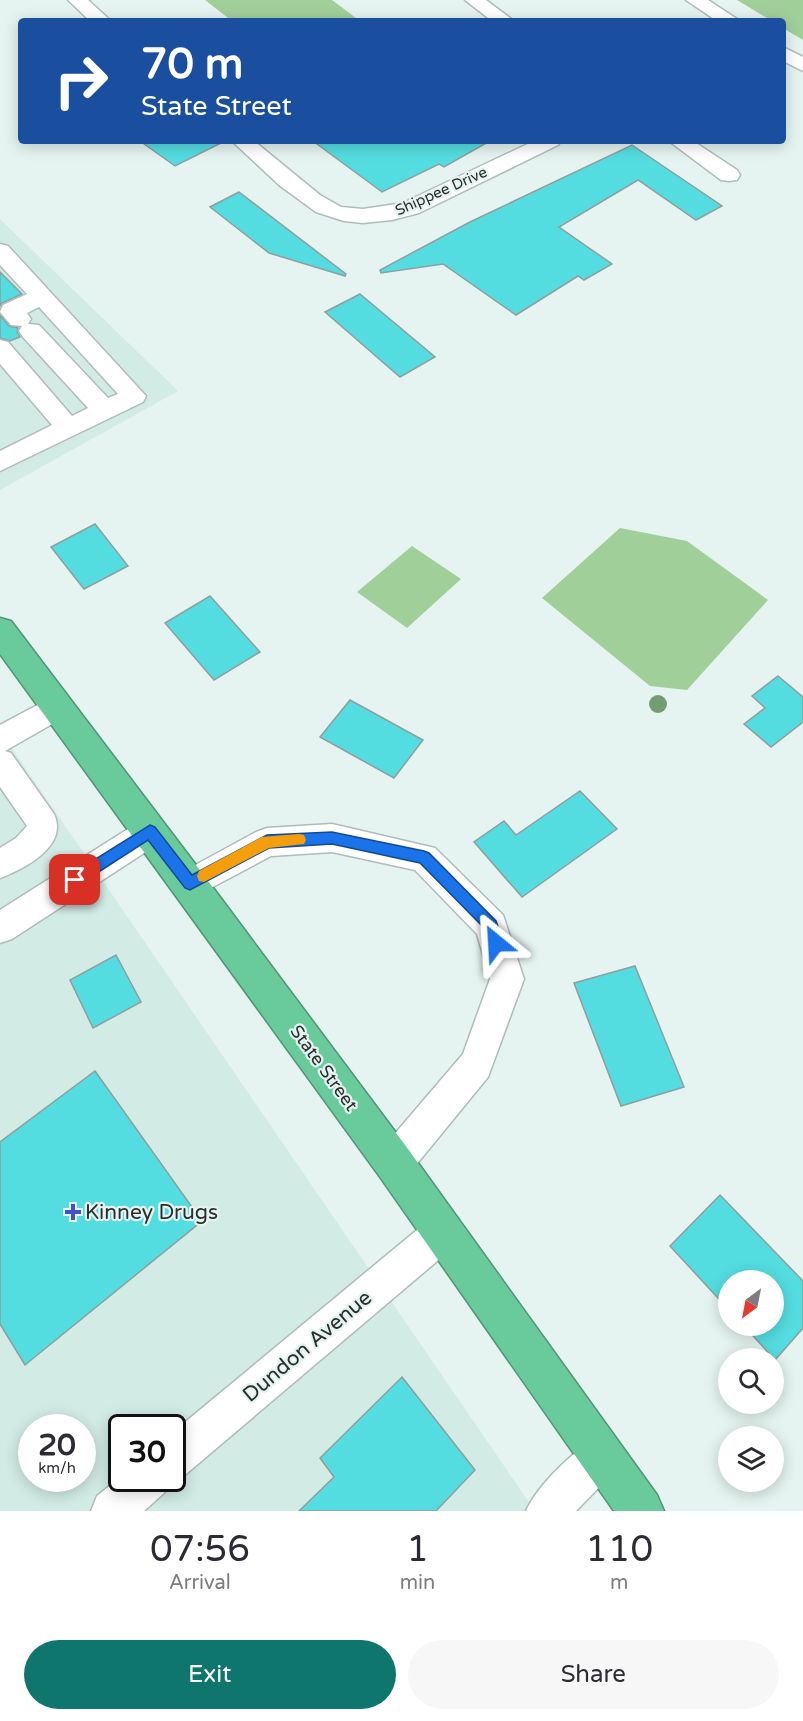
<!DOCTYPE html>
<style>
:root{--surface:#fff;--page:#f7f7f7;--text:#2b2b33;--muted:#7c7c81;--accent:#0f766e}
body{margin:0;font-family:"Varela Round",sans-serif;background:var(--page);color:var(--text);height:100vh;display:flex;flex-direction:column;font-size:22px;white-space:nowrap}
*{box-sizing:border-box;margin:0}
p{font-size:20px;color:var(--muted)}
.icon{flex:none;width:33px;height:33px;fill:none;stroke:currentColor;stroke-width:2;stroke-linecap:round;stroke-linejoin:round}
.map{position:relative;height:1511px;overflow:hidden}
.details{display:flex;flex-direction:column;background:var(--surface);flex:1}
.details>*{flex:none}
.hud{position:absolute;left:18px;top:18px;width:768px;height:126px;border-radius:6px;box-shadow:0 3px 15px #0003;background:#1a4fa0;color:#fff;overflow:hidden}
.needle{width:39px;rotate:212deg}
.fabs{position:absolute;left:718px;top:1270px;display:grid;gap:12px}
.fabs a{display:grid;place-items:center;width:66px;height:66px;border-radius:50%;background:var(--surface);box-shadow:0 3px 15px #0003;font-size:30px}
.speed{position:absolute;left:18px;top:1414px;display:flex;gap:12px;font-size:30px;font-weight:700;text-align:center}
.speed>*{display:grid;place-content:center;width:78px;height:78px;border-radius:50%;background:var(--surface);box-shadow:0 3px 15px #0003;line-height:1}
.speed small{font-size:15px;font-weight:400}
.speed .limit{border:3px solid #111;border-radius:9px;background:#fff;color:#111}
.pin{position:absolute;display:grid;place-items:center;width:51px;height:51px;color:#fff;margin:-26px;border-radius:12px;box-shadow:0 3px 9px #0006}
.me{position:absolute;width:66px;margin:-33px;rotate:333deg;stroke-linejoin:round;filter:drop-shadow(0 0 4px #0008)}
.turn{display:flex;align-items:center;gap:21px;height:126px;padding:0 24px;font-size:27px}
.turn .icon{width:78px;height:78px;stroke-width:2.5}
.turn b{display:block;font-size:42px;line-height:51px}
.eta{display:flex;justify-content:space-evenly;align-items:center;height:102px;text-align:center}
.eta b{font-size:36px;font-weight:600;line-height:42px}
.button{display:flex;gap:12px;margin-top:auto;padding:12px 24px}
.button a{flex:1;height:69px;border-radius:36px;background:var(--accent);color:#fff;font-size:24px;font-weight:600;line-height:69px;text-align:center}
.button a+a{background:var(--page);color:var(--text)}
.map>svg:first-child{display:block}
.built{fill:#d2ebe5;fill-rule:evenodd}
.green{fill:#a1cf9a}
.building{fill:#54dde1;stroke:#8f9e9e;stroke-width:1.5}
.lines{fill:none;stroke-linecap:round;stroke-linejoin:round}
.minor-casing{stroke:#afbdba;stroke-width:3}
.highway-casing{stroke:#539475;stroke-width:3}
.minor{fill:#fff;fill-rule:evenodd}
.highway{fill:#69ca9b;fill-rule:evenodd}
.tree{fill:#739c74}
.route{fill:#1a73e8;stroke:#114b97;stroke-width:1.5}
.slow{fill:#f59e0b}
.poi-dot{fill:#4650c5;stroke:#e5f4f0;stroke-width:2}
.labels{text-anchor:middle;stroke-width:4.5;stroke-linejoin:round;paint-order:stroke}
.far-street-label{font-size:15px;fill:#2a2f2e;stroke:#e5f4f0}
.street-label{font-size:18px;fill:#2a2f2e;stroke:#e5f4f0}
.near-poi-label{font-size:21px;fill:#2a2f2e;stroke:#e5f4f0;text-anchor:start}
.near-street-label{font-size:21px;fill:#2a2f2e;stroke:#e5f4f0}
</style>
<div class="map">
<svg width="803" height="1511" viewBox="0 0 803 1511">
<rect width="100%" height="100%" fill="#e5f4f0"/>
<path class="built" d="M0 219 178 391 0 490Z
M0 731 535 1511H0ZM32 1428H82V1479H32ZM122 1428H172V1479H122Z"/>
<path class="green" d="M205 0H332L360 21H232Z
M737 0H803V40L783 28V21H772Z
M620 528 687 541 768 600 687 690 650 686 542 598Z
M412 546 461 579 407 628 357 592Z"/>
<path class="building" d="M140 141H225L175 166Z
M313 141H490L444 167 439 164 382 192Z
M632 145 722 206 696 220 638 180 559 227 612 264 584 280 578 276 516 315 443 264 381 273 380 270 470 222Z
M239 192 346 274 345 276 269 253 210 207Z
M0 272 22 294 2 303 0 306Z
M360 294 435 357 400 377 325 312Z
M0 315 9 326 18 328 17 332 20 337 10 341 0 338Z
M95 524 128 566 84 589 51 547Z
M210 596 260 652 214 680 165 623Z
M778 676 803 697V722L771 747 744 724 765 708 752 696Z
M350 700 423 740 394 778 320 737Z
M580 791 617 829 522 897 474 842 504 821 516 835Z
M116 955 141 1002 93 1028 70 980Z
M635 966 684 1087 621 1106 574 983Z
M95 1071 202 1221 25 1365 0 1324V1142Z
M720 1195 803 1281V1328L775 1360 744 1326H774V1281H729V1310L670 1246Z
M402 1377 475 1470 436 1511H299L334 1477 320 1458Z"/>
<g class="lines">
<g class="minor-casing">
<path id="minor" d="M68 0H88L111 21H90Z
M465 0H486L514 21H492Z
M686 0H708L740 21H717Z
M783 47 803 57V71L783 61Z
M232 141H254L320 195 341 207 363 209 403 203 534 141H561L558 145 419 213 392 220 363 223 344 221 316 212 279 185Z
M669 141H693L737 170 740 175 737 180 729 181 721 180Z
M0 244 8 246 146 396 143 402 0 471V451L52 425 0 364V340L8 342 72 416 88 408 23 337 19 331 22 326 11 325 0 312 3 305 27 294 0 265ZM39 307 118 394 108 398 39 325 28 324 31 319 27 313Z
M56 695 66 698 71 707 66 716 5 751 11 753 54 814C69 846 24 869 0 878V848L16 838 27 826 0 787V725Z
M150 818 161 822 166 832 161 842 12 939 0 943V910L139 822Z
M332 824 435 848 503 915 524 979 488 1077 407 1176 394 1181 381 1176 376 1163 381 1150 463 1054 490 979 477 934 415 870 332 852 271 856 190 899 179 894 174 884 179 874 256 832 267 828Z
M442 1214 455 1220 461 1233 455 1246 186 1474 172 1480H170L164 1493 144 1511H91L97 1496 122 1476V1479H172V1433L429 1220Z
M602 1436 616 1442 622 1456 616 1470 576 1511H526C537 1486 577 1446 602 1436Z"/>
</g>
<g class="highway-casing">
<path id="highway" d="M0 618 11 621 202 873 408 1149 657 1495 664 1511H614L380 1177 0 654Z"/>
</g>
<use href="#minor" class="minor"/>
<use href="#highway" class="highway"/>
</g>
<circle class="tree" cx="658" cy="704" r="9"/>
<path class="route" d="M150 825 155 827 192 875 267 835 332 832 424 851 429 853 496 921 504 943 502 948 496 950 491 948 485 929 420 863 332 844 269 848 190 890 185 888 148 840 80 884 75 886 70 884 68 880 70 875Z"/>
<path class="slow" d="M299 834 304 835 306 840 304 844 269 848 204 882 199 881 197 876 199 871 262 837Z"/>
<path class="poi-dot" d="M70 1203h6v6h6v6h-6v6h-6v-6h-6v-6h6z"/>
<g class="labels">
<g class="far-street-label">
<text transform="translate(441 191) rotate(-24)" y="5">Shippee Drive</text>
</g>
<g class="street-label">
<text transform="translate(324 1068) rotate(54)" y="6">State Street</text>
</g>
<g class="near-poi-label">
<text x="85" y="1219">Kinney Drugs</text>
</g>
<g class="near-street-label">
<text transform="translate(307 1346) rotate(-40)" y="7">Dundon Avenue</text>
</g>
</g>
</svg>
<div class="fabs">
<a><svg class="needle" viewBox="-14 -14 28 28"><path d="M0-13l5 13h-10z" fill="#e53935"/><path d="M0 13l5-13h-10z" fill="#7c7c81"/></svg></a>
<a><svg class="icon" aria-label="search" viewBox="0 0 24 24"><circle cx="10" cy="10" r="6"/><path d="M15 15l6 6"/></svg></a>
<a><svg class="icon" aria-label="layers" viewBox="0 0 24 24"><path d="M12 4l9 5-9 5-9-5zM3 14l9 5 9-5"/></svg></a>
</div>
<div class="speed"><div>20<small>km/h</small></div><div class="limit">30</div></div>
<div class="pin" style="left:75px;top:880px;background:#d93025"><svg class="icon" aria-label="arrive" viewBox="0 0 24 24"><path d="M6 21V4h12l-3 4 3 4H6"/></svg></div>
<svg class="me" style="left:496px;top:943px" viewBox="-20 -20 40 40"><path d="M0-17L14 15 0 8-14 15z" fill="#1a73e8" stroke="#fff" stroke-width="4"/></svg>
<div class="hud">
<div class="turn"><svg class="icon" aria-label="right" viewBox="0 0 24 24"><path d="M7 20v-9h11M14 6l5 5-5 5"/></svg><div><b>70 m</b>State Street</div></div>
</div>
</div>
<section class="details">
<div class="eta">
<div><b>07:56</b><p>Arrival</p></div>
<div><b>1</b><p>min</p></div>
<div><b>110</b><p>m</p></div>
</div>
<div class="button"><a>Exit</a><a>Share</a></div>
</section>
